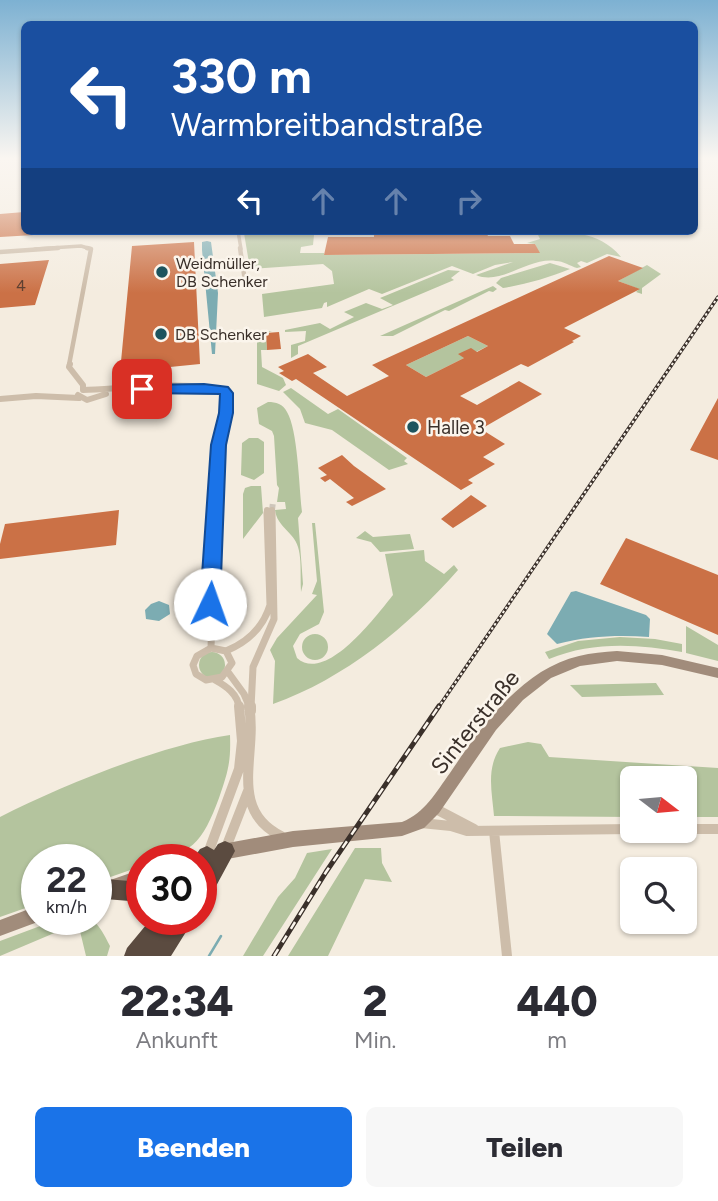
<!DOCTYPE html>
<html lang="de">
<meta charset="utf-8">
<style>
:root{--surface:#fff;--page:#f7f7f7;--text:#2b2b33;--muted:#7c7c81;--accent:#1a73e8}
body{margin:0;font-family:Figtree,sans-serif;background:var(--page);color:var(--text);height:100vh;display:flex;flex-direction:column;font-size:26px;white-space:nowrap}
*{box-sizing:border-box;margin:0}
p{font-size:23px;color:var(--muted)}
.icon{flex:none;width:38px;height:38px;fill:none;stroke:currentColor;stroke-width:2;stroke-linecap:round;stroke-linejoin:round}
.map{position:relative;height:956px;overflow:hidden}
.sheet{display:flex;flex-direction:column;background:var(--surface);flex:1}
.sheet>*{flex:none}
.top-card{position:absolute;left:21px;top:21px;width:677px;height:214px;border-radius:10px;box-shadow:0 2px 5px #0004;background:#1a4fa0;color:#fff;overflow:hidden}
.needle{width:46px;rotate:106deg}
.buttons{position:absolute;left:620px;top:766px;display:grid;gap:14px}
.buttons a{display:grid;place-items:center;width:77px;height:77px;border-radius:10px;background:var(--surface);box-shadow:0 2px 5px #0004;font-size:35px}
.speed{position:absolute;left:21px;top:844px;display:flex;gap:14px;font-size:35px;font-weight:700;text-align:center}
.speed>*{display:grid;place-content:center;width:91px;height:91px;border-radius:50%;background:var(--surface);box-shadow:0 2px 5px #0004;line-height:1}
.speed small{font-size:18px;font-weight:400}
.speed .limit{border:10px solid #d22;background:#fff;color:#111}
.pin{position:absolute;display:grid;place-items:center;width:60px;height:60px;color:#fff;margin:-30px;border-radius:14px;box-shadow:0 4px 10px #0006}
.me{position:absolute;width:77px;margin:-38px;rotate:3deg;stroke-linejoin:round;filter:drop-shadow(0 0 5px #0008)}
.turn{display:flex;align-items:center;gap:24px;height:147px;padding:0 35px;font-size:32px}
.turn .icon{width:91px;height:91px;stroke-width:2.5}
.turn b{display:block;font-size:49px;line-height:60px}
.lanes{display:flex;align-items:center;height:66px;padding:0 35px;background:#0003;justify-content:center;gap:35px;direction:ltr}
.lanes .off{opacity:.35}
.eta{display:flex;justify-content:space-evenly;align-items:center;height:119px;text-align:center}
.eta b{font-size:42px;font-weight:800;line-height:49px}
.button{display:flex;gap:14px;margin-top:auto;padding:14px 35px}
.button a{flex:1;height:80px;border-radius:10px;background:var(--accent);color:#fff;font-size:28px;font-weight:800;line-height:80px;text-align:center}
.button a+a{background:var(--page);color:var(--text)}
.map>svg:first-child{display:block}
.green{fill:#b4c49e}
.water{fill:#7cacb2}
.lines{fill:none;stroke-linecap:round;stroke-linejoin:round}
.stream{stroke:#7cacb2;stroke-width:2.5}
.building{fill:#cb7146;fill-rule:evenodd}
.street-tunnel{stroke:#cfc6bb;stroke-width:6;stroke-dasharray:6 2.5;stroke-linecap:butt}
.street-far4{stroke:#cdbdaa;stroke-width:3.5}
.street-far3{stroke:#cdbdaa;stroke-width:4.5}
.street-far2{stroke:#cdbdaa;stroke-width:6}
.street-far1{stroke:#cdbdaa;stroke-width:7}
.street{stroke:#cdbdaa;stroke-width:10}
.secondary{fill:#a18c7b;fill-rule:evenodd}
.highway{fill:#5b4b40;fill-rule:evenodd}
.rail-far1-casing{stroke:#3a302a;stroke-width:3.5}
.rail-casing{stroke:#3a302a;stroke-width:5}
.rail-far1{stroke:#fbf5ec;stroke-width:2;stroke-dasharray:2.5;stroke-linecap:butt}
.rail{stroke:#fbf5ec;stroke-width:2.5;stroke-dasharray:8;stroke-linecap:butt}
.route{fill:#1a73e8;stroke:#114b97;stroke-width:2}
.poi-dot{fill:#1d545e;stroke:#fbf5ec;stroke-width:2.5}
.labels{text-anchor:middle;stroke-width:5;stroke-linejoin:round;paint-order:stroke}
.far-poi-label{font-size:16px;fill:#3a302a;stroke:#fbf5ec;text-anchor:start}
.number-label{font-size:16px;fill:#5e4031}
.poi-label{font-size:19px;fill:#3a302a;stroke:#fbf5ec;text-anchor:start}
.near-street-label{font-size:23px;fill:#3a302a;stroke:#fbf5ec}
</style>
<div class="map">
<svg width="718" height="956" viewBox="0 0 718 956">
<rect width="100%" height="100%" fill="#f4ecdf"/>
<path class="green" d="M278 231 293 235H314L313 245 301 247 300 253H324L325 255 539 253 535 244 527 243 540 239 536 231C567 231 600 231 621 257L607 254 587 263 581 261 577 263 581 267 577 268C570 266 563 261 556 261 528 257 501 286 476 275L513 262 495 265 473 274 452 266 382 294 369 289 327 307V302L324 303 322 308 264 317 262 294 334 284 332 271 323 264 250 269 244 233Z
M550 263 570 269C548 278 527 284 503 288L496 283 501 278Z
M647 265 661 274 642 288V294L636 292 639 289 618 281Z
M448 270 460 271 451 278 454 280 298 346V354L291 358V345L305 341 306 331 285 332V330L320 323 330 329 354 317 344 312 366 303 382 309 393 305 380 298Z
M493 286 497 289 493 292 489 291 449 311 445 310 393 336H380Z
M272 331 266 333 267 350H261L262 367 283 378 286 385 279 391 257 384V340L259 332Z
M468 336 488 346 426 377 406 365Z
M291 388 328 414 338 409 407 458 404 461 408 464 389 470 332 430 305 423 300 409 283 392Z
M268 402C276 402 283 404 287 412 298 430 299 489 302 512L298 518 303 584 301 592C300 578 302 560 298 547 294 532 277 527 275 510L286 509 285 502H277L279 488 277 485 274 436 272 431 259 424 257 408Z
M249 438H258L264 442V473L254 480 241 475 242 443Z
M251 486H261L263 513 243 539V494L245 488Z
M312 523H315L324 612 319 624 300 634 293 646 297 658C326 684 376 616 393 595L385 554 424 550 425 561 444 574 454 565 458 570C409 626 344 679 273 704L275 661 270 650 277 638 317 595 312 594 317 581Z
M365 531 373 537 410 534 414 549 380 552 371 542 356 538Z
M686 626 718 645V661L686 653Z
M302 647a13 13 0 1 1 26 0a13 13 0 1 1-26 0Z
M620 637 655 639 682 644V652C638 644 592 641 549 659L545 652 578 641Z
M199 665a13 13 0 1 1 26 0a13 13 0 1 1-26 0Z
M656 683 664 695 582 697 570 685Z
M230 735C231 762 228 772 219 798 203 841 191 859 142 859V866L96 882V859H37V904L0 917V817C63 785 161 745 230 735Z
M528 742 541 744 549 757 718 768V817H684V779H632V817L494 816C492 792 486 769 500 748Z
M355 848H381L382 863 392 882 365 879 328 956H288Z
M332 849 263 956H243L278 897 295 878 307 853Z
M59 919C93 919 94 914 110 946L107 956H86L78 923 0 956V941Z"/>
<path class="water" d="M207 241 211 242 218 293 215 354H212L202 250V242Z
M576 591 646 615 650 619 649 637C617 635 589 636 557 644L547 634 571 592Z
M159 601 169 605 170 614 159 621 146 619 145 610 151 604Z"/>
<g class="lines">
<path class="stream" d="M209 956 221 936"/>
</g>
<path class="building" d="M24 212V231H34V235L0 237V214Z
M406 231 486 232 488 236H510L514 244H535L540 253 324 255 328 237H374V233Z
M194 242 200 364 120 372 132 246Z
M609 256 643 268 618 281 640 289 564 328 581 336 572 341 574 342 528 367 521 364 460 396 477 405 519 381 542 394 481 429 505 444 483 457 495 464 468 480 473 483 461 490 296 379 292 381 279 373 284 371 278 367 308 354 327 367 313 373 347 396 389 376 372 365ZM468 336 488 346 477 352 471 348 458 354 464 358 426 377 406 365Z
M49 260 35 305 0 308V264Z
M279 332 281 349 267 350 266 333Z
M718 398V460L690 450Z
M342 455 354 466 386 489 352 506 346 502 354 498 330 479 325 482 320 478 327 475 318 468Z
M471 495 487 506 453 528 441 519Z
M119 510 116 545 0 559V544L5 524Z
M626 538 718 575V635L600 584Z"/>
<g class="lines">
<path class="street-tunnel" d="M272 510 273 502"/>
<path class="street-far4" d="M238 231 241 249
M35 249 81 246 91 249"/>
<path class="street-far3" d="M240 248 245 281
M0 252 58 248
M69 365 91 249 87 248"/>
<path class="street-far2" d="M70 364 69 367 83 385V390
M83 390C121 389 193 379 226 393L227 408 218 452 215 515
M78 395 87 400 106 394
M0 399 36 396 79 398
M267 510V515
M272 510V515"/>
<path class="street-far1" d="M211 648 215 513
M211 648 226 651 232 663 222 677 206 680 196 674 193 665 197 656Z
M226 651C248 642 263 628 270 605L267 513
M228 672 244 694 250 708
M215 680C226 686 238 694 239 708
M251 708 253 667 274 619 272 513"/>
<path class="street" d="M249 706C258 754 227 809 281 836
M251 711V706
M434 808 474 829
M421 823 451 826 467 831 632 829
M684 829H718
M494 831 507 956
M225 850 248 791
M207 856 239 769 242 741 239 706"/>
<path class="secondary" d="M617 651 662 655 718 668V678L662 665 617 661 580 666 551 678 523 700 496 730 439 813 424 828 402 836 293 847 222 860 217 857 214 852 217 847 222 844 293 831 402 822C425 813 436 792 450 773 481 727 522 669 579 656 591 653 604 652 617 651Z
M142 869V885L96 901V885Z
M37 906V919L43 920 0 936V920Z"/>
<path class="highway" d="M225 841 232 844 235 851 208 901 201 904V859H193L200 849 207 846 214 850 218 844Z
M105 879 142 882V902L105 899 98 896 96 892 98 882Z
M151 919H194L171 956H124L127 948Z"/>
<g class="rail-far1-casing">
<path id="rail-far1" d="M438 708 718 297"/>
</g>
<g class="rail-casing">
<path id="rail" d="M274 956 326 872 439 706"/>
</g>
<use href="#rail-far1" class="rail-far1"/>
<use href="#rail" class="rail"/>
</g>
<linearGradient id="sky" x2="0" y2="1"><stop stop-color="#7db1d2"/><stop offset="0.54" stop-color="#faf6f1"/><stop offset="1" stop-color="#faf6f1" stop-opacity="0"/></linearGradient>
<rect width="718" height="293" fill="url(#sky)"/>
<path class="route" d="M204 384 228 387 233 393V413L226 445 220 604 217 609 210 611 203 609 200 604 211 445 219 413 220 394 142 393 135 389 142 385Z"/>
<g class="poi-dot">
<circle cx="162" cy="272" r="7"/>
<circle cx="161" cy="334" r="7"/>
<circle cx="413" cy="427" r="7"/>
</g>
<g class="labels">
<g class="far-poi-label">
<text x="176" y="269">Weidmüller,<tspan x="176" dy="18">DB Schenker</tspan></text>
<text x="175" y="340">DB Schenker</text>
</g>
<g class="number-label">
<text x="21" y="291">4</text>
</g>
<g class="poi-label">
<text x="427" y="434">Halle 3</text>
</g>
<g class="near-street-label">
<text transform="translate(475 722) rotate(-51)" y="8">Sinterstraße</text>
</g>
</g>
</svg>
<div class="buttons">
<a><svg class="needle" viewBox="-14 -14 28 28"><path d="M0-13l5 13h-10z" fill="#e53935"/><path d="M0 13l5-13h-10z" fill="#7c7c81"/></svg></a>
<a><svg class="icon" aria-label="search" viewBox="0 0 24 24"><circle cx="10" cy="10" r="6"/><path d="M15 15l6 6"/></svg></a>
</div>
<div class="speed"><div>22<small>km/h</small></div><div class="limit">30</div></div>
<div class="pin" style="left:142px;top:389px;background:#d93025"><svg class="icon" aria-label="arrive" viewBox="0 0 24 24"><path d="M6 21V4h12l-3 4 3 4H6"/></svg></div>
<svg class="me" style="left:210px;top:604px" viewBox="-20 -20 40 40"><circle r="19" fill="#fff"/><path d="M0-13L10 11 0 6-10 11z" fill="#1a73e8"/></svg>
<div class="top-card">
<div class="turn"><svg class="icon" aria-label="left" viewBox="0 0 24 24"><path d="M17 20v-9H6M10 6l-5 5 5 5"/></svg><div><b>330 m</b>Warmbreitbandstraße</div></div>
<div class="lanes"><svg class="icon" aria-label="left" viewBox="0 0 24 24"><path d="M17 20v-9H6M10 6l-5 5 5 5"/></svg><svg class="icon off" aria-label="ahead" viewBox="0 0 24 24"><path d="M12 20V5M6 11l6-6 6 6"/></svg><svg class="icon off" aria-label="ahead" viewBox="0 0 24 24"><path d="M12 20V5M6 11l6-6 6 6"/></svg><svg class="icon off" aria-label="right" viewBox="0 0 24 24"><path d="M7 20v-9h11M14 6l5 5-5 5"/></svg></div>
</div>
</div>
<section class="sheet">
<div class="eta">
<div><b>22:34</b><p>Ankunft</p></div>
<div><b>2</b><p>Min.</p></div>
<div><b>440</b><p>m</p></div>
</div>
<div class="button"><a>Beenden</a><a>Teilen</a></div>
</section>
